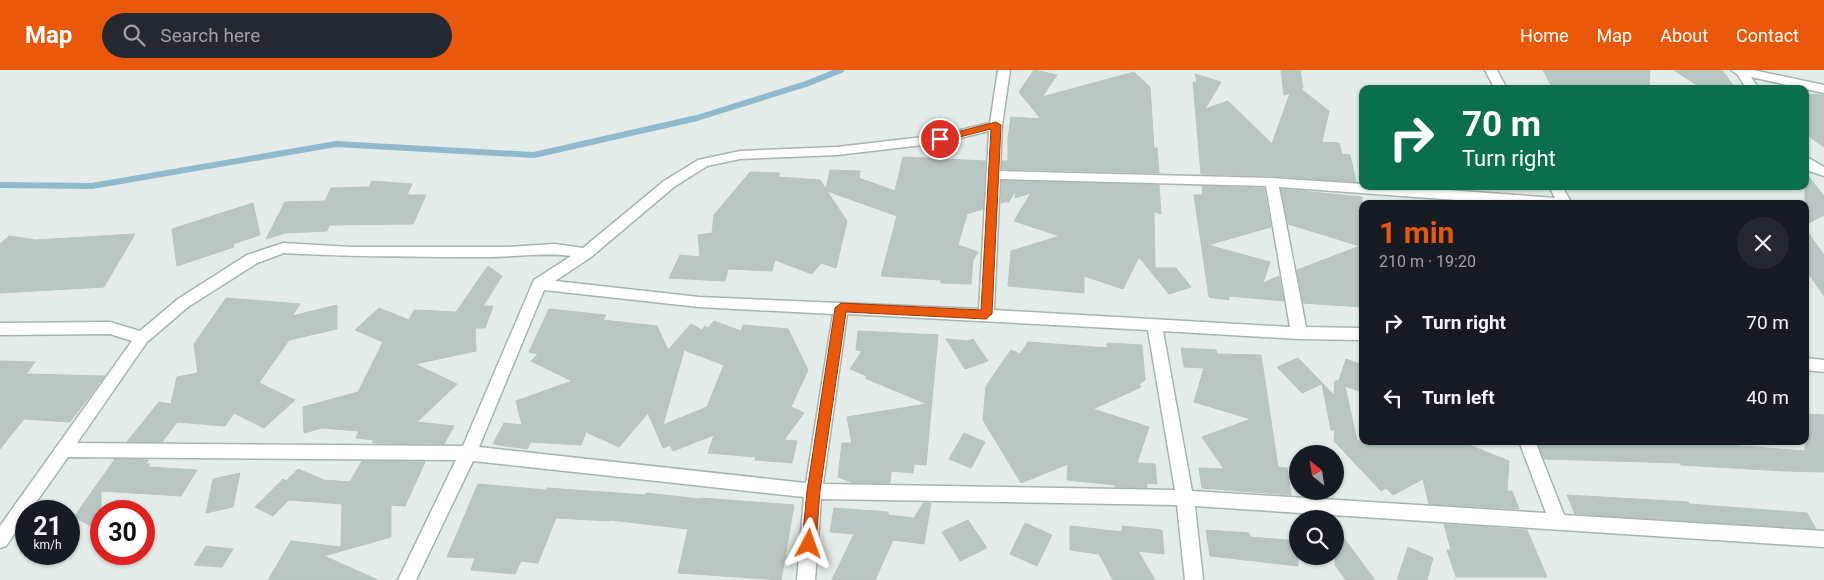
<!DOCTYPE html>
<meta charset="utf-8">
<style>
:root{--surface:#171b24;--page:#242831;--text:#f1f3f6;--muted:#9ea1a6;--accent:#ea580c}
body{margin:0;font-family:Roboto,sans-serif;background:var(--page);color:var(--text);height:100vh;display:flex;flex-direction:column;font-size:19px;white-space:nowrap}
*{box-sizing:border-box;margin:0}
p{font-size:16px;color:var(--muted)}
.icon{flex:none;width:28px;height:28px;fill:none;stroke:currentColor;stroke-width:2;stroke-linecap:round;stroke-linejoin:round}
.map{position:relative;flex:1;overflow:hidden}
.sheet{position:absolute;left:1359px;top:130px;width:450px;height:245px;display:flex;flex-direction:column;background:var(--surface);border-radius:10px;box-shadow:0 1px 4px #0004}
.sheet>*{flex:none}
.guide{position:absolute;left:1359px;top:15px;width:450px;height:105px;border-radius:10px;box-shadow:0 1px 4px #0004;background:#0b6e4f;color:#fff;overflow:hidden}
.needle{width:32px;rotate:330deg}
.fabs{position:absolute;left:1289px;top:375px;display:grid;gap:10px}
.fabs a{display:grid;place-items:center;width:55px;height:55px;border-radius:50%;background:var(--surface);box-shadow:0 1px 4px #0004;font-size:25px}
.speed{position:absolute;left:15px;top:430px;display:flex;gap:10px;font-size:25px;font-weight:700;text-align:center}
.speed>*{display:grid;place-content:center;width:65px;height:65px;border-radius:50%;background:var(--surface);box-shadow:0 1px 4px #0004;line-height:1}
.speed small{font-size:12px;font-weight:400}
.speed .limit{border:8px solid #d22;background:#fff;color:#111}
.pin{position:absolute;display:grid;place-items:center;width:42px;height:42px;color:#fff;margin:-21px;border:2px solid #fff;border-radius:50%;box-shadow:0 1px 5px #0007}
.me{position:absolute;width:55px;margin:-28px;rotate:4deg;stroke-linejoin:round;filter:drop-shadow(0 0 4px #0008)}
.turn{display:flex;align-items:center;gap:18px;height:105px;padding:0 20px;font-size:22px}
.turn .icon{width:65px;height:65px;stroke-width:2.5}
.turn b{display:block;font-size:35px;line-height:42px}
.round{display:grid;place-items:center;flex:none;width:52px;height:52px;border-radius:26px;background:var(--page)}
.summary{display:flex;align-items:center;justify-content:space-between;height:85px;padding:0 20px}
h1{font-size:30px;font-weight:700;line-height:38px;color:var(--accent)}
ul{padding:0;list-style:none}
li{display:flex;align-items:center;gap:15px;height:75px;padding:0 20px}
li div{flex:1}
li b{display:block;font-size:19px}
li em{font-style:normal}
header{display:flex;align-items:center;gap:30px;box-sizing:border-box;height:70px;padding:0 25px;background:var(--accent);color:#fff}
header strong{font-size:24px}
nav{display:flex;gap:28px;margin-inline-start:auto;font-size:18px}
.search{width:350px;height:45px;background:var(--page);display:flex;align-items:center;gap:12px;box-sizing:border-box;padding:0 18px;border-radius:28px;color:var(--muted);font-size:19px}
.map>svg:first-child{display:block}
.lines{fill:none;stroke-linecap:round;stroke-linejoin:round}
.stream{stroke:#8fb9cd;stroke-width:6}
.building{fill:#b8c6c3;stroke:#b6c5c1;fill-rule:evenodd}
.minor-casing{stroke:#a6b4b1;stroke-width:3}
.minor{fill:#fff;fill-rule:evenodd}
.route{fill:#ea580c;stroke:#983908}
</style>
<header>
<strong>Map</strong>
<div class="search"><svg class="icon" aria-label="search" viewBox="0 0 24 24"><circle cx="10" cy="10" r="6"/><path d="M15 15l6 6"/></svg>Search here</div>
<nav><a>Home</a><a>Map</a><a>About</a><a>Contact</a></nav>
</header>
<div class="map">
<svg width="1824" height="510" viewBox="0 0 1824 510">
<rect width="100%" height="100%" fill="#e3ece9"/>
<g class="lines">
<path class="stream" d="M0 115 92 116 336 74 534 85 697 48 806 14 841 0"/>
</g>
<path class="building" d="M1034 0 1057 5 1042 27 1134 2 1150 17 1154 78H1157L1159 103 1002 99V91H1008V68L1011 47 1041 49 1019 22Z
M1281 0H1300L1303 18 1301 19 1329 41 1322 72 1339 73 1342 84 1350 85 1356 112 1272 106 1201 104 1193 12H1197L1195 4 1221 12 1205 39 1228 31 1272 74 1290 23 1284 25Z
M1543 0H1650L1649 19H1553Z
M1674 0H1722L1736 19H1703Z
M1805 24 1824 25V77L1805 64Z
M903 87 985 91 983 139 967 144 958 175 978 182 973 190 971 214 941 213V210L881 206 897 146 827 121 847 151 836 198 821 193 812 204 775 190 772 201 728 199 725 211 669 208 680 185 700 187 698 165 712 163 714 145 750 102 780 103 778 107 820 110 826 119 830 100 860 101 859 108 895 121Z
M1805 102 1824 126V145L1805 155Z
M372 111 412 114 407 125H426L413 154 329 155 327 161 285 163 266 169 285 132 325 131 331 118 369 117Z
M1002 111 1159 115 1161 144 1154 142 1155 198H1176L1191 217 1169 224 1139 187 1123 219 1084 206V223L1008 216 1011 181 1060 166 1014 151 1031 123 1015 128 1016 120 1008 133V131L1001 133Z
M1202 116 1264 118 1271 157 1208 175 1270 192 1263 213 1279 206 1284 231 1229 226V230L1209 227 1194 125H1203Z
M1281 119 1362 127V237L1303 233 1297 200 1360 176 1288 154Z
M253 133 260 165 233 174 234 177 177 196 172 159Z
M1805 158 1824 185V226L1805 199Z
M135 164 104 217 0 223V174L9 166 36 170Z
M488 196 502 206 483 236H493L485 258H475L476 281 415 294 457 314 417 352 454 356 444 374 372 373 374 370 356 368 359 361 322 358 304 363 303 337 358 322 383 272 355 260 379 238 409 250 414 240 456 242Z
M226 228 300 234 292 246 337 235V259L289 270 259 313 295 330 264 358 234 343 225 356 177 352 162 372H127L159 332 171 334 177 307 198 303 194 274Z
M549 239 606 245 603 250 657 256 668 280 691 254 702 260 705 256 708 258 714 251 741 261 743 255 788 259 808 300 791 337 804 343 784 370 797 371 792 393 755 390 756 387 708 383 714 365 673 381 670 375 663 378 648 343 619 377 586 362 581 375 531 372 527 379 493 374 504 353 522 355 516 331 572 311 531 291 538 284 529 282ZM684 280 724 295 707 337 663 355Z
M858 261 938 265 926 395 914 394 913 403 891 401 890 413H853L838 407 842 373H852L847 347 927 334 865 308 867 306 850 299 862 281 856 280Z
M946 269 968 271 973 269 988 291 965 299Z
M1028 272 1107 278V273L1142 275 1145 310 1139 314 1141 317 1093 339 1149 357 1137 393 1155 394 1157 414 1147 413V418L1115 417V415L1067 410 1068 394 1021 413 983 350 986 316 1011 280 1020 284Z
M1181 278 1216 280 1217 284 1261 285 1278 397 1287 398 1291 425 1202 418 1199 398 1224 399 1202 367 1251 349 1194 332 1204 298 1184 297Z
M1298 288 1334 325 1335 311 1339 310 1346 289 1362 295V322L1345 316 1357 371H1459L1509 391 1507 421H1512L1519 439 1429 434 1423 409 1393 425 1386 418 1381 421 1334 371 1335 360H1331L1322 314 1302 323 1277 297Z
M0 291 35 292 26 304 105 306 70 352 24 349 0 379Z
M1805 344 1824 345V402L1785 401 1681 395 1680 393 1544 389 1537 371H1674L1805 381Z
M964 363 985 372 971 398 949 389Z
M115 389 149 390 145 394H150L148 397 197 400 181 426 101 421V461L74 447Z
M362 391 425 392 405 436 391 435V467L324 486 378 510H268L291 471 341 477 342 434 289 430 273 446 255 437 283 409 286 411 298 399 324 410 350 412Z
M240 403 233 437 206 443 213 409Z
M478 414 546 420 547 418 645 425 646 423 700 429 701 428 794 435 781 510 678 503 688 459 610 450V451L556 448 538 493 521 491 515 504 471 500 475 488 447 487Z
M1567 425 1688 432 1689 434 1807 443 1816 459 1575 444Z
M923 433H931L924 474 893 470 875 510H832L854 464 830 462 834 438 888 442V445L914 448Z
M968 450 987 478 960 491 942 462Z
M1025 453 1052 465 1037 496 1010 484Z
M1444 454 1527 460 1547 507H1456L1447 480H1451Z
M1070 456 1122 462V456L1162 460 1164 484 1138 481 1155 510H1113L1099 484 1070 480Z
M1335 456 1375 510H1346L1335 495Z
M1206 460 1249 463 1250 467 1298 471V496L1210 486Z
M206 476 214 477 233 479 222 497 194 495Z
M1408 477 1433 488 1427 510H1397Z"/>
<g class="lines">
<g class="minor-casing">
<path id="minor" d="M998 0H1010L1002 55 1000 101 1272 108 1362 114V116H1393L1555 128 1549 116H1562L1572 134H1512L1279 117 1306 257 1362 258V270L1299 269 1163 261 1192 421 1546 443 1519 371H1535L1564 445 1824 461V477L1195 436 1203 510H1185L1177 435 821 429 815 510H797L804 427 473 391 416 510H398L456 390 68 387 30 441H26V447L6 476 0 478V456L132 271 110 264 0 265V253L110 252 140 261 178 229 247 185 283 173 351 177H507L555 174 583 178 664 111 698 90 740 81 837 77 940 65 990 53ZM989 61 979 239 699 227 555 211 591 187 674 117 707 96 740 89 837 85 940 73ZM1000 109 1266 116 1290 257 994 240ZM284 183C352 187 419 187 487 187 515 187 543 182 571 186L534 210 463 376 77 373 147 272 188 237 257 193ZM544 220 699 237 833 244 806 413 479 377ZM847 244 1148 260 1175 420 823 414Z
M1485 0H1497L1507 19H1495Z
M1731 0H1753L1824 15V23L1751 7 1759 19H1747L1737 4Z
M1805 86 1824 97V106L1809 101 1805 97Z
M1805 288 1824 290V302L1805 300Z"/>
</g>
<use href="#minor" class="minor"/>
</g>
<path class="route" d="M996 52 1001 55 992 244 986 249 846 242 820 421 816 474 814 479 809 481 804 479 802 474 807 421 835 238 841 233 981 240 991 59 940 72 935 69 937 67Z"/>
</svg>
<div class="fabs">
<a><svg class="needle" viewBox="-14 -14 28 28"><path d="M0-13l5 13h-10z" fill="#e53935"/><path d="M0 13l5-13h-10z" fill="#9ea1a6"/></svg></a>
<a><svg class="icon" aria-label="search" viewBox="0 0 24 24"><circle cx="10" cy="10" r="6"/><path d="M15 15l6 6"/></svg></a>
</div>
<div class="speed"><div>21<small>km/h</small></div><div class="limit">30</div></div>
<div class="pin" style="left:940px;top:69px;background:#d93025"><svg class="icon" aria-label="arrive" viewBox="0 0 24 24"><path d="M6 21V4h12l-3 4 3 4H6"/></svg></div>
<svg class="me" style="left:809px;top:474px" viewBox="-20 -20 40 40"><path d="M0-17L14 15 0 8-14 15z" fill="#ea580c" stroke="#fff" stroke-width="4"/></svg>
<div class="guide">
<div class="turn"><svg class="icon" aria-label="right" viewBox="0 0 24 24"><path d="M7 20v-9h11M14 6l5 5-5 5"/></svg><div><b>70 m</b>Turn right</div></div>
</div>
<section class="sheet">
<div class="summary"><div><h1>1 min</h1><p>210 m · 19:20</p></div><a class="round"><svg class="icon" aria-label="close" viewBox="0 0 24 24"><path d="M6 6l12 12M18 6L6 18"/></svg></a></div>
<ul>
<li><svg class="icon" aria-label="right" viewBox="0 0 24 24"><path d="M7 20v-9h11M14 6l5 5-5 5"/></svg><div><b>Turn right</b></div><em>70 m</em></li>
<li><svg class="icon" aria-label="left" viewBox="0 0 24 24"><path d="M17 20v-9H6M10 6l-5 5 5 5"/></svg><div><b>Turn left</b></div><em>40 m</em></li>
</ul>
</section>
</div>
